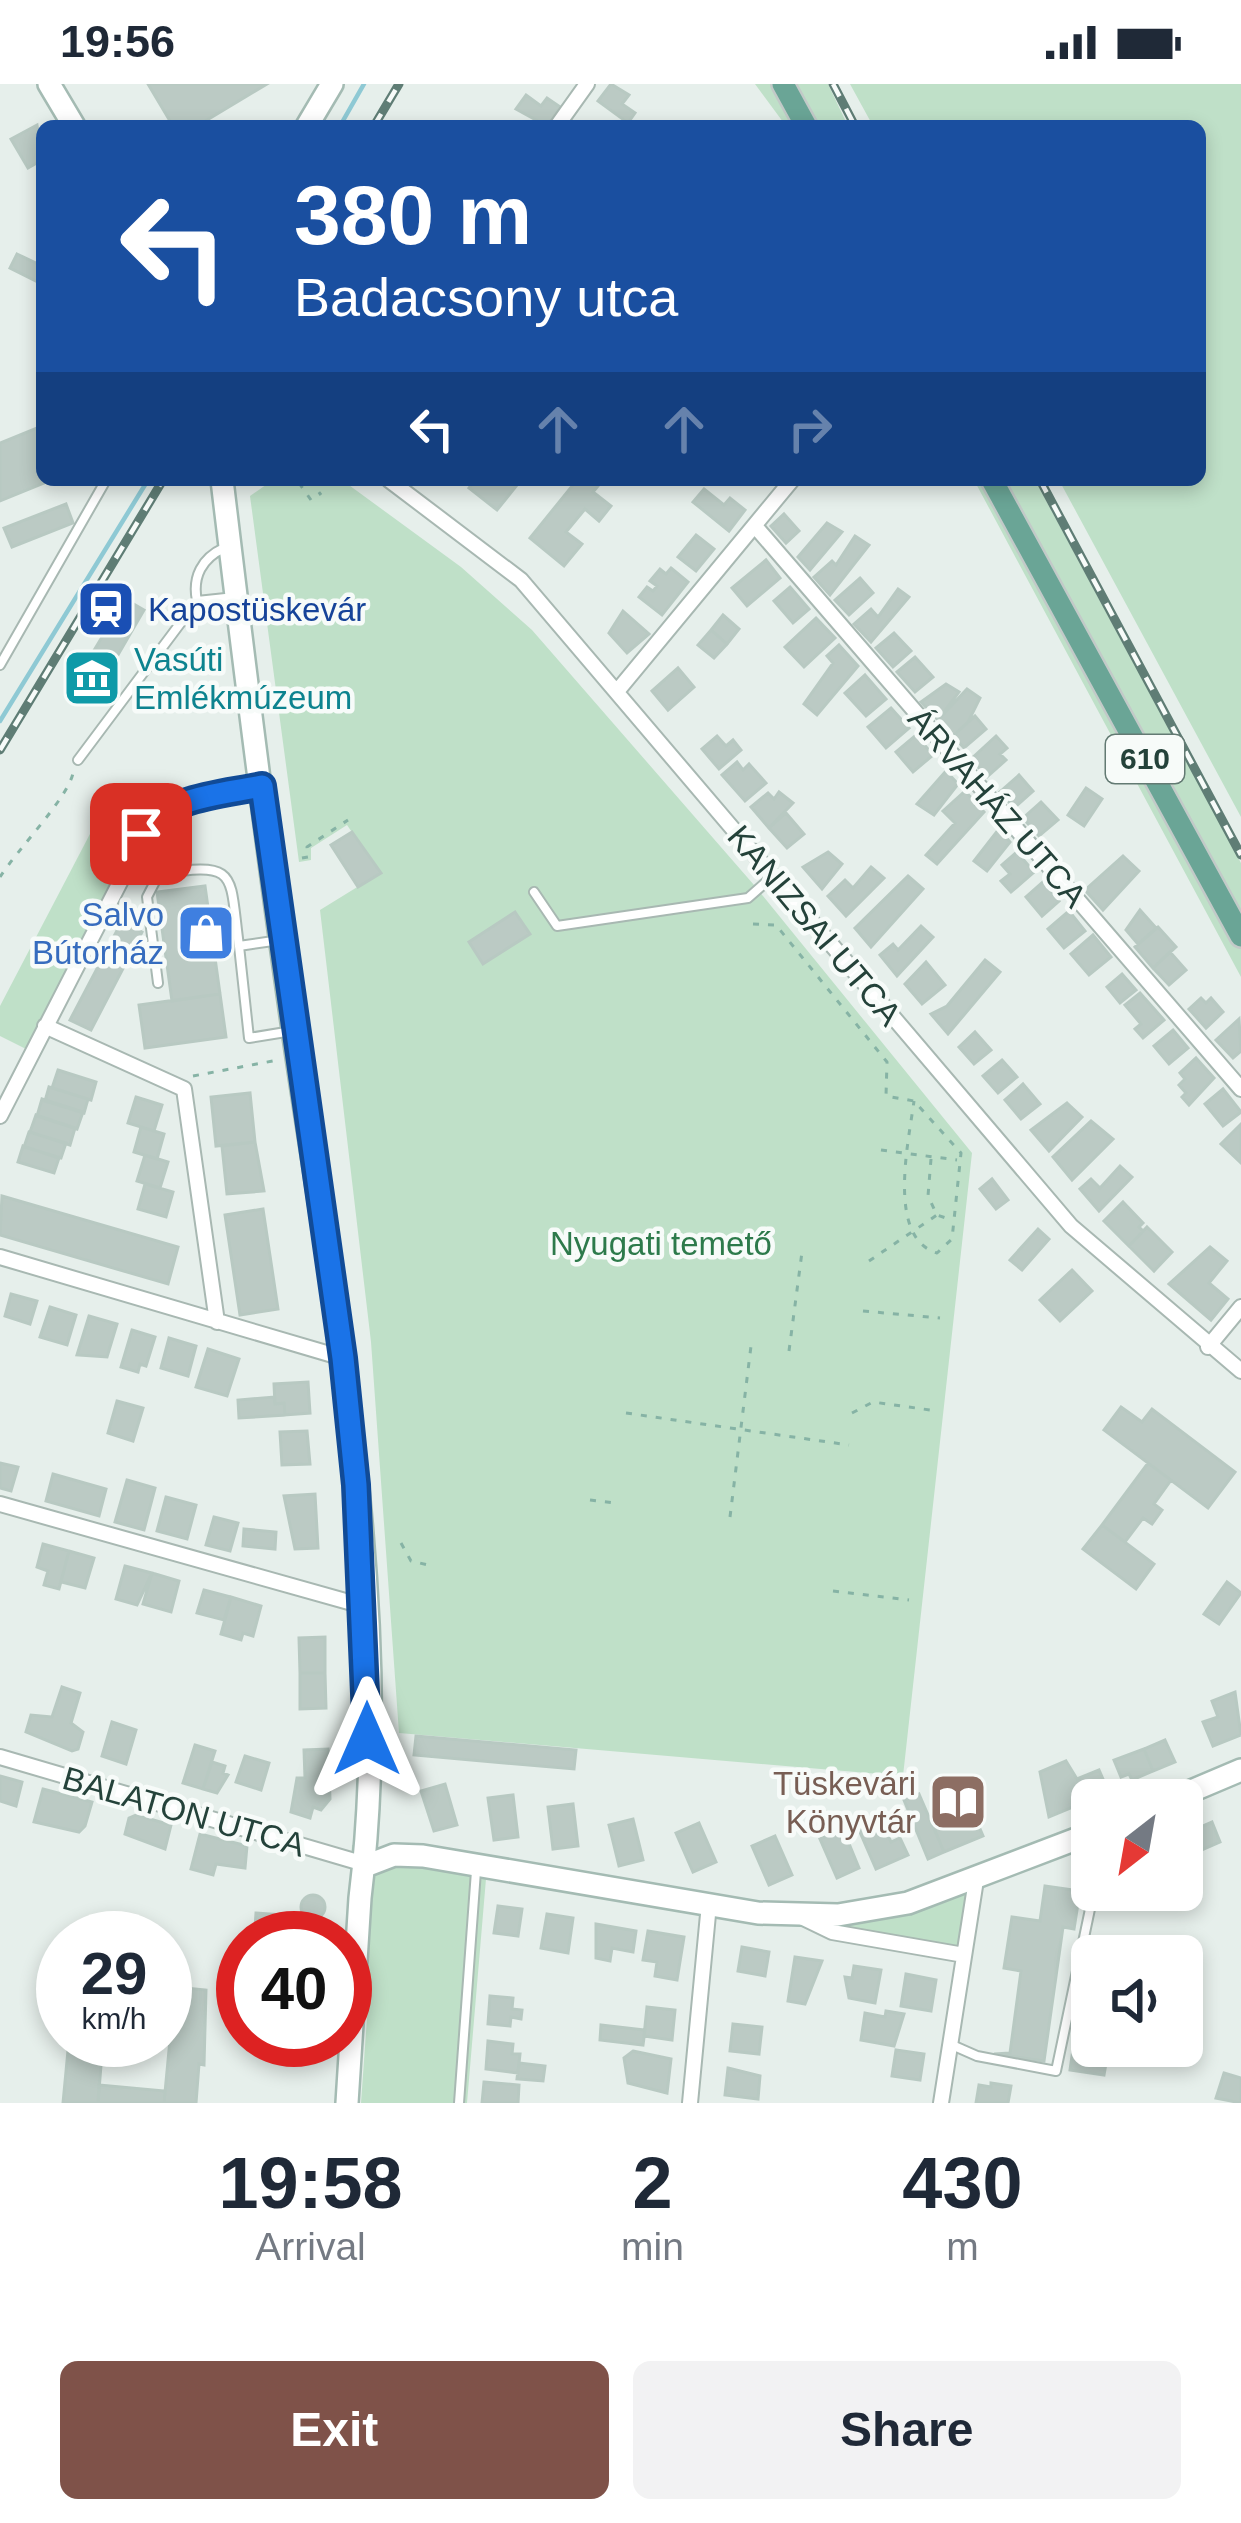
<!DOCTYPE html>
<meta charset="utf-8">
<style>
:root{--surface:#fff;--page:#f2f2f3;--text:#1f2937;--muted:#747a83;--accent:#7f5249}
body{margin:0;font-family:Helvetica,sans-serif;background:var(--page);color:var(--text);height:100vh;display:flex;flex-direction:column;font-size:45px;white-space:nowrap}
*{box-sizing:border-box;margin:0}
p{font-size:39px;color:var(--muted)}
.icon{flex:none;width:66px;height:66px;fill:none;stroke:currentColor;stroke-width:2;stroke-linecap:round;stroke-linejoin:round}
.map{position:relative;height:2019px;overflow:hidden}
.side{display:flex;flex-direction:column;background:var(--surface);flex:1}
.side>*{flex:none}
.top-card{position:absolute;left:36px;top:36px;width:1170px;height:366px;border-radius:18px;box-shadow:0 6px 18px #0003;background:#1a4fa0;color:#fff;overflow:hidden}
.needle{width:78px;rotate:211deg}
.controls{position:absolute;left:1071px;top:1695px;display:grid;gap:24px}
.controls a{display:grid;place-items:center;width:132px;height:132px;border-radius:18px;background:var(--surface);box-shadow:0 6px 18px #0003;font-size:60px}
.speed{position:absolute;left:36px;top:1827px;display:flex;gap:24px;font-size:60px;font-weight:700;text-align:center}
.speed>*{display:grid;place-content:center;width:156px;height:156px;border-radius:50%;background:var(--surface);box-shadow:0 6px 18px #0003;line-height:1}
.speed small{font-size:30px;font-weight:400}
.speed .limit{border:18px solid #d22;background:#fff;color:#111}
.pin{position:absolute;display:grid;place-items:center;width:102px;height:102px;color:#fff;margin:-51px;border-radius:24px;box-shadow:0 6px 18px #0006}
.me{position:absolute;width:132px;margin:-66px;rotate:0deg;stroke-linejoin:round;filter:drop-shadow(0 0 9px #0008)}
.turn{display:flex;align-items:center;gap:42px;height:252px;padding:0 60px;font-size:54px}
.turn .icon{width:156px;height:156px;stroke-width:2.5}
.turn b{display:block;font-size:84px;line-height:102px}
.lanes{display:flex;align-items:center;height:114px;padding:0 60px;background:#0003;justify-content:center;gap:60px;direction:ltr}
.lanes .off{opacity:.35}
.eta{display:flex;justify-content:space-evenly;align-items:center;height:204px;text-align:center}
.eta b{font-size:72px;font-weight:700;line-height:84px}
.action{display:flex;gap:24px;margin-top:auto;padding:24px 60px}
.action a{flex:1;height:138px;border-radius:18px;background:var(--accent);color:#fff;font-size:48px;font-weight:700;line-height:138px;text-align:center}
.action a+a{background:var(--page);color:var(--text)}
.status{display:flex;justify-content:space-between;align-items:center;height:84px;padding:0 60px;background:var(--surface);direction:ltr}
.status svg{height:33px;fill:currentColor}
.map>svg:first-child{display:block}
.green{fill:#bfe0c8}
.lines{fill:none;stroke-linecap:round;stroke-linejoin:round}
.stream{stroke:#8ec9d4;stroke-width:4.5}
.building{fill:#bbcac4;stroke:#b8c9c2;stroke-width:3}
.lane-casing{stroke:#a8b8b2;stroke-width:12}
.street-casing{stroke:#a8b8b2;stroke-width:18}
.secondary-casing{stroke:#a4bbb3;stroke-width:26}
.primary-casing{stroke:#c2cac8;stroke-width:26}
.path{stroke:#86b3a5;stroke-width:3;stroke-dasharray:6 9;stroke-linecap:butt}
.lane{stroke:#fff;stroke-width:8}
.street{stroke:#fff;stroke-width:14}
.secondary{stroke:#fff;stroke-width:21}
.primary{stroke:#6aa596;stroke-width:21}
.rail-casing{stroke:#5f7d75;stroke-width:9}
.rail{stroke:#f7fbf9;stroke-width:4.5;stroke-dasharray:14;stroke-linecap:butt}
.route-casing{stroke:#114b97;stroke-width:30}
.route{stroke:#1a73e8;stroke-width:21}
.labels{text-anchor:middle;stroke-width:9;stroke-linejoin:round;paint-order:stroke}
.shield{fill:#f7fbf9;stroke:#637a73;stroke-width:3}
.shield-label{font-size:30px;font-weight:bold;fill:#24423a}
.transit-label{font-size:33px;fill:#164399;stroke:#f7fbf9;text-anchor:start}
.culture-label{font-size:33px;fill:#0d838f;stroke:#f7fbf9;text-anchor:start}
.street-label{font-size:33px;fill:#24423a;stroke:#f7fbf9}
.shop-label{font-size:33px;fill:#366cbe;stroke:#f7fbf9;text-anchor:end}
.park-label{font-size:33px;fill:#2d7a4b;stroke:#f7fbf9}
.education-label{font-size:33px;fill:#785e54;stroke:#f7fbf9;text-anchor:end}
</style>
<div class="status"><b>19:56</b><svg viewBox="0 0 49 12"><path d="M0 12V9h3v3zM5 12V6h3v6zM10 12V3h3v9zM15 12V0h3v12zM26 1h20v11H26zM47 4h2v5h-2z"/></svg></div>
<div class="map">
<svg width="1241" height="2019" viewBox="0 0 1241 2019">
<rect width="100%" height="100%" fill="#e6efeb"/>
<path class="green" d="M755 0H828L848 42H786Z
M850 0H1241V733L1059 396H1200V42H873Z
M273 396H342L461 483 532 546 754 801 972 1069 903 1692 399 1649 371 1258 320 826 380 789 347 741 311 764V776L299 778 250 412Z
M974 396H1035L1241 779V893Z
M91 748 131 771 32 968 0 952V922Z
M352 1761 487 1783 467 2019H361L370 1892 345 1884Z
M972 1807 961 1866 837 1843 911 1829Z"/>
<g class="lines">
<path class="stream" d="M340 42 364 0
M0 637 148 396"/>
</g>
<path class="building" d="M148 0H267L197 42H173Z
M611 0 629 11 622 20 635 29 628 39 598 17Z
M526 11 541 22 547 14 560 23 547 42 516 25Z
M37 41 42 76 28 84 11 55Z
M17 170 42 182V200L10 184Z
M42 342V396H51L0 417V359Z
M475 396H521L497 426 469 404Z
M577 396H603L593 408 611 422 599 437 585 425 566 448 582 460 564 482 530 454Z
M704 405 724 421 730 414 745 426 729 447 693 418Z
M66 420 73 439 12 463 4 444Z
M784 430 799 447 786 459 771 442Z
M827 439 842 448 810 486 798 473Z
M696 451 714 465 696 487 678 473Z
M855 452 869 461 830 511 814 493 832 477 836 481Z
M766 476 780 494 747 522 732 504Z
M671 484 688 498 662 531 639 513 647 503 653 507 657 502 650 497 660 485 666 490Z
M860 494 873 509 849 531 835 516Z
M790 503 809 525 793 539 774 517Z
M898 505 909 513 871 558 854 540 871 525 878 533Z
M125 515 144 526 104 595 84 583Z
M623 527 649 550 627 569 609 549Z
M723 531 739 545 727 560 711 546Z
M816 534 835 554 804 583 785 563Z
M711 546 727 560 714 574 698 561Z
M894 549 911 567 893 583 876 564Z
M839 561 858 582 817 631 804 620 833 579 827 572Z
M915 573 933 593 915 608 897 588Z
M678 584 694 603 668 626 652 607Z
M865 591 886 615 866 632 845 609Z
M946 600 959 608 938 636 921 618Z
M967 605 980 614 968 638 953 652 938 636Z
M891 624 909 644 886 664 868 643Z
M975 632 986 645 964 664 953 652Z
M916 651 933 671 913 688 896 668Z
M717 652 726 662 733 656 741 666 719 685 702 665Z
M996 652 1007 664 1000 670 1006 676 987 693 971 675Z
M737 678 743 686 749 680 766 699 745 717 722 691Z
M946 687 958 700 934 731 917 720Z
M1019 691 1033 707 1014 724 1000 708Z
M1086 704 1102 715 1084 742 1068 731Z
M965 707 984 728 937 780 926 771 955 739 943 727Z
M779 708 793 719 769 744 751 723 768 709 774 715Z
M1041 718 1058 736 1039 752 1023 734Z
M786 729 804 750 787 764 769 744Z
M999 745 1010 758 987 787 974 777Z
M352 748 381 789 358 803 331 761Z
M828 768 842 780 822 805 803 783Z
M1017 768 1034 788 1011 808 1001 797 1010 790 1002 781Z
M1123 772 1139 787 1103 826 1085 806Z
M871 783 884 794 846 832 828 812 845 796 853 804Z
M908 792 923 805 871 863 855 844Z
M1043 798 1059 817 1042 832 1026 813Z
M205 802 220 910 172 917 157 808Z
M1140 826 1156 844 1138 860 1126 846Z
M1069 827 1085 847 1064 864 1048 845Z
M515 828 530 850 483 880 469 858Z
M122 837 142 848 91 946 70 936Z
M921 842 933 853 897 892 880 871 893 860 898 866Z
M1158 843 1176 863 1153 884 1135 863Z
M1093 851 1111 873 1089 891 1071 870Z
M1170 868 1186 886 1169 901 1153 884Z
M985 876 1000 888 948 950 931 930 947 922Z
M926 878 945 901 922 920 905 900Z
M1122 890 1136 906 1120 919 1107 903Z
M1140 909 1164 936 1143 954 1135 945 1141 940 1125 921Z
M220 910 226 953 145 964 139 921Z
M1201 914 1206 919 1211 914 1223 928 1206 944 1189 925Z
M1239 935 1241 967 1233 974 1216 956Z
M1173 946 1188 964 1169 980 1154 962Z
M975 948 991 966 974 980 959 963Z
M1196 974 1214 994 1189 1021 1182 1013 1186 1009 1179 1001 1185 995 1180 989Z
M1002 976 1017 993 998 1009 983 992Z
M58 986 96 998 91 1016 52 1004Z
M1023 1000 1040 1020 1021 1035 1005 1016Z
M49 1003 88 1015 84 1029 45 1017Z
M1223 1005 1241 1028 1223 1042 1205 1020Z
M250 1009 255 1058 216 1062 211 1013Z
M136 1013 162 1021 154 1047 128 1039Z
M42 1015 83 1028 77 1045 37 1032Z
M1067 1019 1082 1033 1049 1067 1031 1046Z
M36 1031 75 1044 70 1061 30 1048Z
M1091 1037 1113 1055 1072 1096 1053 1073Z
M1241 1040V1079L1221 1060Z
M141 1043 164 1050 157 1075 134 1068Z
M29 1048 66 1059 61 1074 24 1063Z
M255 1058 264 1107 227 1110 222 1062Z
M23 1062 59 1074 54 1089 18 1078Z
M145 1071 168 1078 160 1104 137 1097Z
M1120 1082 1132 1093 1099 1127 1080 1105 1091 1095 1100 1104Z
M992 1095 1008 1116 996 1125 980 1105Z
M145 1100 173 1108 166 1133 138 1125Z
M2 1112 178 1163 168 1200 0 1151Z
M1123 1118 1143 1139 1139 1143 1143 1147 1129 1162 1104 1137Z
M263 1125 278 1225 240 1231 225 1131Z
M1147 1143 1172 1168 1154 1187 1129 1162Z
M1038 1145 1049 1155 1022 1186 1010 1176Z
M1210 1163 1227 1177 1209 1199 1228 1215 1211 1236 1169 1200Z
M1072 1186 1092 1207 1060 1237 1040 1216Z
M11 1210 37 1217 30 1240 5 1232Z
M50 1223 76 1231 67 1261 40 1253Z
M89 1232 117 1240 107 1273 77 1271Z
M132 1246 155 1253 146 1282 140 1280 138 1288 121 1283Z
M169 1254 196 1262 188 1292 161 1284Z
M208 1265 239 1275 227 1312 196 1303Z
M308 1298 310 1329 285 1331 284 1319 275 1320 274 1300Z
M274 1313 275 1320 284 1319 285 1331 239 1334 238 1316Z
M117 1317 143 1324 133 1357 108 1349Z
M1121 1323 1142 1338 1152 1325 1235 1388 1208 1424 1104 1346Z
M307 1347 310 1380 282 1381 280 1348Z
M0 1379 18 1383 11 1407 0 1404Z
M1148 1379 1171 1396 1154 1420 1162 1426 1152 1440 1143 1434 1125 1458 1102 1441Z
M53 1390 106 1405 99 1432 46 1417Z
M127 1396 155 1404 144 1446 115 1438Z
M315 1410 318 1464 295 1465 284 1412Z
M166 1413 196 1421 187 1455 157 1447Z
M214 1433 238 1439 230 1467 206 1461Z
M1102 1441 1154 1480 1136 1505 1083 1465Z
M244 1445 276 1448 275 1465 243 1462Z
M43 1460 69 1467 59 1505 44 1501 48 1487 37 1483Z
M69 1467 94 1474 85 1504 61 1498Z
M125 1482 152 1489 137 1521 116 1515Z
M152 1489 179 1497 171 1528 143 1520Z
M1227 1498 1241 1509 1219 1540 1204 1530Z
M204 1506 231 1513 224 1536 197 1529Z
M231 1513 261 1522 253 1552 243 1549 241 1556 221 1550Z
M325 1553V1589H300L299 1554Z
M300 1589H325L326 1624 300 1625Z
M62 1603 80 1609 71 1639 83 1648 78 1665 72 1667 26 1648 31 1631 52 1633Z
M1235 1608 1241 1651 1213 1662 1203 1638 1218 1633 1212 1617Z
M112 1638 136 1646 126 1680 102 1672Z
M416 1652 576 1666 574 1685 414 1671Z
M1165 1656 1175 1678 1153 1687 1144 1665Z
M195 1661 215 1667 203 1705 183 1699Z
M328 1665 330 1715 321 1726 313 1723 310 1734 291 1728 297 1694H305L304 1666Z
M1144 1665 1153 1687 1132 1696 1129 1690 1121 1693 1114 1676Z
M245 1672 269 1679 261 1706 236 1698Z
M1066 1677 1077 1695 1099 1686 1106 1702 1094 1707 1097 1713 1049 1733 1040 1688Z
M212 1678 225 1682 223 1689 228 1691 217 1709 203 1705Z
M0 1692 22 1698 16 1722 0 1717Z
M958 1693 983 1752 944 1768 934 1744 954 1735 939 1700Z
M445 1700 457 1741 434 1747 421 1707Z
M43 1705 92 1718 85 1742 79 1748 34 1738Z
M919 1710 944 1768 928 1775 904 1716Z
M513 1711 518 1753 494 1756 488 1714Z
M573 1720 578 1762 553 1765 548 1723Z
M878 1730 891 1758 900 1754 908 1771 876 1785 856 1739Z
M136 1731 171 1741 165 1765 125 1750 129 1734Z
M633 1735 643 1776 619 1782 609 1741Z
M1212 1738 1220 1758 1197 1768 1189 1748Z
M699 1739 716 1778 693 1788 676 1749Z
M843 1745 859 1784 837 1794 820 1755Z
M200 1750 247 1762 245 1784 216 1780 213 1791 191 1785Z
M775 1752 792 1791 769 1801 752 1762Z
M1045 1802 1080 1807 1074 1845 1063 1843 1044 1977 994 1970 1010 1969 1021 1887 1004 1884 1012 1833 1040 1837Z
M301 1823a12 12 0 1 1 24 0a12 12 0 1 1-24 0Z
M498 1822 522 1825 518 1852 494 1849Z
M256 1829 282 1831 281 1846 255 1844Z
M547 1830 573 1834 568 1869 541 1864Z
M295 1832 324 1835 323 1854H294Z
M596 1840 636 1847 633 1868 612 1864 610 1877 596 1874Z
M648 1847 684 1853 677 1896 655 1892 657 1878 643 1876Z
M1101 1856 1139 1864 1137 1872H1098Z
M742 1863 769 1868 765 1892 738 1887Z
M795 1873 822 1877 805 1920 788 1917Z
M854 1882 881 1886 875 1919 849 1914 845 1893 852 1894Z
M906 1890 936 1896 931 1927 901 1922Z
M175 1903 206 1906 204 1981 199 1980 196 2019H164Z
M490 1912 513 1914 512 1925 522 1926 521 1935 511 1933 510 1942 488 1940Z
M647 1923 675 1926 672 1956 644 1952Z
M1079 1923 1092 1925V1962H1109L1104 1991 1070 1986Z
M886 1927 904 1930 894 1962 861 1956 865 1929 885 1933Z
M733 1940 762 1943 759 1970 730 1967Z
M601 1941 645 1946 643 1961 600 1956Z
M69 1956H103L98 2019H63Z
M488 1957 513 1960 512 1970H520L518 1989 486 1985Z
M896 1966 924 1970 920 1996 892 1992Z
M633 1967 671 1975 667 2009 628 1999 624 1974Z
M519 1979 545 1982 543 1997 517 1995Z
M728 1984 760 1992 758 2015 725 2011Z
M1224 1989 1241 1994V2019L1216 2014Z
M484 1998 519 2001 518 2019H482Z
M991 1999 1011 2002 1008 2019H976L979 2001 991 2003Z
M99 2001 165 2007 164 2019H98Z"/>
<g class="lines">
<g class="lane-casing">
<path id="lane" d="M224 464C202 474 192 493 197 517L235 513
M0 581 106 396
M78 676 197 517
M534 808 557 842 748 814 773 792
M280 856 239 862 249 954 292 947
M158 899 147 813 159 790C240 777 229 789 239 862
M1074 1758 1092 1792
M952 1961 977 1972 1056 1987 1094 1806
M459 2019 476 1787"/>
</g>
<g class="street-casing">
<path id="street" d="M557 42 587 0
M389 396 521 496 1071 1142 1241 1287
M755 442 1241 1005
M619 605 792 396
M45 942 184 1005 217 1238
M0 1032 154 732 177 720 263 702
M0 1173 343 1274
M1208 1263 1241 1223
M0 1420 363 1522
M0 1673 368 1781
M801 1833 832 1848 964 1871
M690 2019 709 1820
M941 2019 976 1796"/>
</g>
<g class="secondary-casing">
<path id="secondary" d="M49 0 74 42
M307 42 332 0
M222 396C245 588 269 782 297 973 338 1246 394 1539 360 1814L347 2019
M1170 1716 1241 1686
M368 1781 394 1771 423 1772 758 1829 838 1831 908 1819 1092 1749"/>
</g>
<g class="primary-casing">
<path id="primary" d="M783 0 806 42
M992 396 1241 852"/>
</g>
<path class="path" d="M283 396 284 397
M310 396 321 411
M299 399 311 416
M302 774 308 773 307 763 348 736
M0 793C17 766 68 714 73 689
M753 840 776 841 887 978 886 1012 914 1017 961 1069 952 1155 937 1169C886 1154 909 1056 914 1017
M193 992 278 976
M881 1066 957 1076
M931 1075 928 1112 937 1131 952 1136
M869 1177 937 1131
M863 1227 940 1234
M789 1267 802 1168
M626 1329 849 1361
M852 1329 873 1318 930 1326
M590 1416 615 1419
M730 1433 751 1262
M401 1459 411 1477 428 1481
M833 1507 909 1516"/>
<use href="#lane" class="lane"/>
<use href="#street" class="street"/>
<use href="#secondary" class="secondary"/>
<use href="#primary" class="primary"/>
<g class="rail-casing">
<path id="rail" d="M833 0 855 42
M374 42 399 0
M1040 396 1241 771
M0 666 163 396"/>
</g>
<use href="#rail" class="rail"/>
</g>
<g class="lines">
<g class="route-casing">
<path id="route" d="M141 750C169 712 219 711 262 702L343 1274 356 1401 367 1655"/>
</g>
<use href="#route" class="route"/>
</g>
<defs>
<g id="station-square" transform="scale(3)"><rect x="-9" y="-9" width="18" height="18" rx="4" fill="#1a4fb4" stroke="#f7fbf9"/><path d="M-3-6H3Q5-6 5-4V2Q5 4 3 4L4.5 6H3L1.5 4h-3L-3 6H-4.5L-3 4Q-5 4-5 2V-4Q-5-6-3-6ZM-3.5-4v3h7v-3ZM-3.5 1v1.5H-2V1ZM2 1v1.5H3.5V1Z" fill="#fff"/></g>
<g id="museum-square" transform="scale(3)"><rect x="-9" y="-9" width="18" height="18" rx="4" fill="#0f9aa8" stroke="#f7fbf9"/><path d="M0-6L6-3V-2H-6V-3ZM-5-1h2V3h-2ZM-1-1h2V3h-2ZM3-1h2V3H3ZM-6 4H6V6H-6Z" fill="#fff"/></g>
<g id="shop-square" transform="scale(3)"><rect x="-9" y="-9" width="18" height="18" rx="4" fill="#3f7fe0" stroke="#f7fbf9"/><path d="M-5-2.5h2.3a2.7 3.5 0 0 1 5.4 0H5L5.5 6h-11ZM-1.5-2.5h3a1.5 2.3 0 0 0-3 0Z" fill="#fff"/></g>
<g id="library-square" transform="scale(3)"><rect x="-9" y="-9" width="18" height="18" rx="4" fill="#8d6e63" stroke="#f7fbf9"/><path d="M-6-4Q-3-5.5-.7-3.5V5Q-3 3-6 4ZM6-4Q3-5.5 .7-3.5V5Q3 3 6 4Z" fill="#fff"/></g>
</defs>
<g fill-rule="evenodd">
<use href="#station-square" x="106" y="525"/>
<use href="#museum-square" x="92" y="594"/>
<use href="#shop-square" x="206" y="849"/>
<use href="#library-square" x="958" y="1718"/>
</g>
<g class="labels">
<rect class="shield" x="1106" y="651" width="78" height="48" rx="9"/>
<g class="shield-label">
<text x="1145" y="685">610</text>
</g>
<g class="transit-label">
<text x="148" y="537">Kapostüskevár</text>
</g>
<g class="culture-label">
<text x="134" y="587">Vasúti<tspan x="134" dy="38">Emlékmúzeum</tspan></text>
</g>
<g class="street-label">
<text transform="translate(998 723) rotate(49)" y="12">ÁRVAHÁZ UTCA</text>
<text transform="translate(815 841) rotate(50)" y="12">KANIZSAI UTCA</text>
<text transform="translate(184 1727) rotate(16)" y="12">BALATON UTCA</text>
</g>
<g class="shop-label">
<text x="164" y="842">Salvo<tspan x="164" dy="38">Bútorház</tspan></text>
</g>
<g class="park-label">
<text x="661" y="1171">Nyugati temető</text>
</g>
<g class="education-label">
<text x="916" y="1711">Tüskevári<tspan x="916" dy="38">Könyvtár</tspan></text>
</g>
</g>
</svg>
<div class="controls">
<a><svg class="needle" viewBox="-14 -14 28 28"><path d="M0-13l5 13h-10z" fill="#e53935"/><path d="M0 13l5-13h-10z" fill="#747a83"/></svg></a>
<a><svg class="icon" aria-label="sound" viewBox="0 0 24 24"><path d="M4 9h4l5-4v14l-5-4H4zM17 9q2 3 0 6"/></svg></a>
</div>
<div class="speed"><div>29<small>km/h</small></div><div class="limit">40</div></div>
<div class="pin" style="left:141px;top:750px;background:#d93025"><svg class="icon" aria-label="arrive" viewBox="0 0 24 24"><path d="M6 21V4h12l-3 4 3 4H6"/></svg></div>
<svg class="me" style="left:367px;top:1655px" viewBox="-20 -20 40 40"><path d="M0-17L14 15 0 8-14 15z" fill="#1a73e8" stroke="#fff" stroke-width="4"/></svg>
<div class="top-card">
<div class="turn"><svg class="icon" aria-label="left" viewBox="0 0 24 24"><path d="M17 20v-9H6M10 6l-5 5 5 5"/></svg><div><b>380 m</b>Badacsony utca</div></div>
<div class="lanes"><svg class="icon" aria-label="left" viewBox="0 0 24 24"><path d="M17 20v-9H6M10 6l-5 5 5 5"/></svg><svg class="icon off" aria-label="ahead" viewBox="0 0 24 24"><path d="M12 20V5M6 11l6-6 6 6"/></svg><svg class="icon off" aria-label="ahead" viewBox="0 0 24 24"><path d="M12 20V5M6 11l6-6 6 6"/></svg><svg class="icon off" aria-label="right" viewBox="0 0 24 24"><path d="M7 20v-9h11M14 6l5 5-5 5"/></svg></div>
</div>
</div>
<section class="side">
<div class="eta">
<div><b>19:58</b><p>Arrival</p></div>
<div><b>2</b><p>min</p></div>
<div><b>430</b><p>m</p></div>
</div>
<div class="action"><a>Exit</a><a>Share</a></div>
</section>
